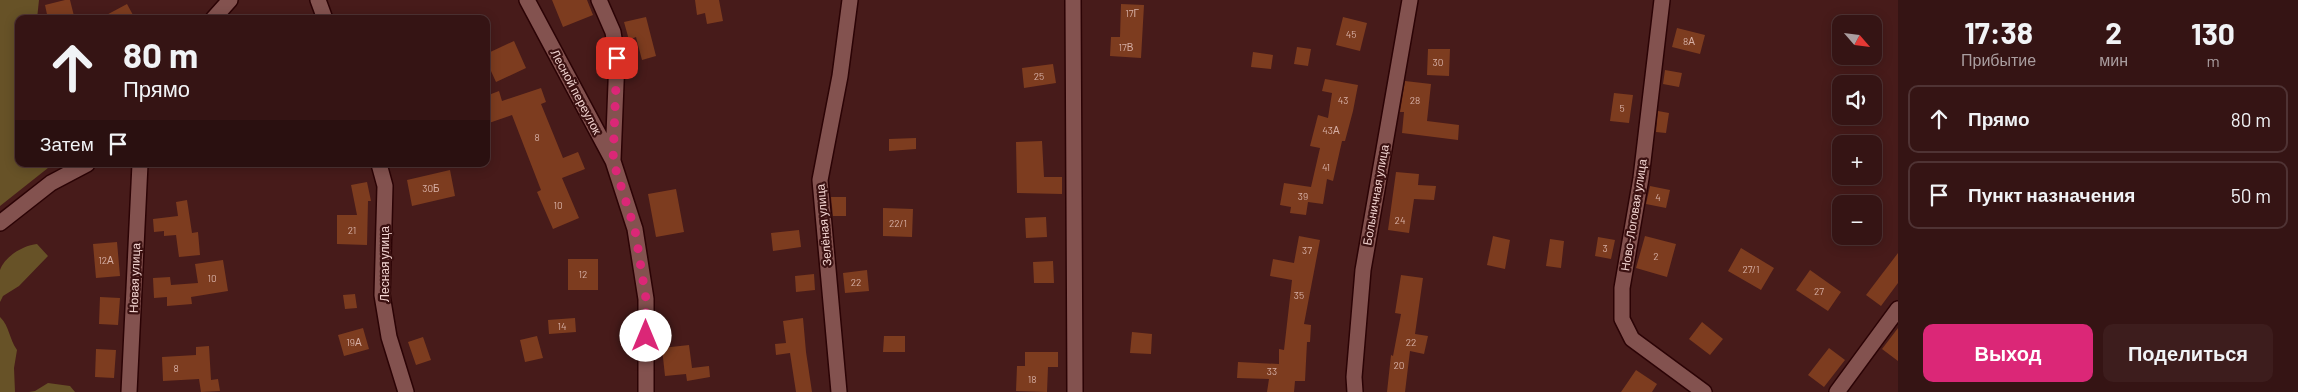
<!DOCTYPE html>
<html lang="ru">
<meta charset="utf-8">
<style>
:root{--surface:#351414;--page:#3d1d1d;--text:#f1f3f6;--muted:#aa9ea0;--line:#4f3334;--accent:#db2777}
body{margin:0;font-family:Barlow,sans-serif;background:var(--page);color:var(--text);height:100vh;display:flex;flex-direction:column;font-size:19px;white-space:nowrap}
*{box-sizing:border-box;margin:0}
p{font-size:16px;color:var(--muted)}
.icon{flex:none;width:28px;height:28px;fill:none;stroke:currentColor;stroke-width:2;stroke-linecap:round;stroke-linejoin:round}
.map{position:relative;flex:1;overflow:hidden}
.panel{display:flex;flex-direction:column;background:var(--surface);width:400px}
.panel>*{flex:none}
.guide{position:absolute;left:15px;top:15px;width:475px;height:152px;border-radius:10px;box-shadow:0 2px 12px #0003,0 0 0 1px var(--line);background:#351414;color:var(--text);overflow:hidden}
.needle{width:32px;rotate:118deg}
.fabs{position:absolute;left:1832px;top:15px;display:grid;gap:10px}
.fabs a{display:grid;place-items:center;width:50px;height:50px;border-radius:10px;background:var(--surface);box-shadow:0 2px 12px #0003,0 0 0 1px var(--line);font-size:25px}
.pin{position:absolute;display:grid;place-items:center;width:42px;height:42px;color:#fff;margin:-21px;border-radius:10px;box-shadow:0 2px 8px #0006}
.me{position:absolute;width:55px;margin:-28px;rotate:0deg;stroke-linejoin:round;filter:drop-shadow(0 0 4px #0008)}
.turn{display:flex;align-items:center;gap:18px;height:105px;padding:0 25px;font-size:22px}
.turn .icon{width:65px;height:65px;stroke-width:2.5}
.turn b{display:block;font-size:35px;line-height:42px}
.then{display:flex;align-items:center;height:48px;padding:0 25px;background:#0003;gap:10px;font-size:19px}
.eta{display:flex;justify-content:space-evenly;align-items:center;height:85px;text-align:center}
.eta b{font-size:30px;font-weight:700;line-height:35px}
.button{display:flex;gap:10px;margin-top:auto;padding:10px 25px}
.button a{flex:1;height:58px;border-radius:10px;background:var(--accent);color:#fff;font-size:20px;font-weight:700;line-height:58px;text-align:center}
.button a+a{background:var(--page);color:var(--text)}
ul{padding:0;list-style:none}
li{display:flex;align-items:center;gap:15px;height:68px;margin:0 10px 8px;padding:0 15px;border:2px solid var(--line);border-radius:10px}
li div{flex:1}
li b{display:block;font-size:19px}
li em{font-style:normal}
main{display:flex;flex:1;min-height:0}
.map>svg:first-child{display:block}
.forest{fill:#675227}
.building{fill:#7d3c1f}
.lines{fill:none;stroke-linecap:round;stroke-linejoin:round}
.street-casing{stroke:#2b0305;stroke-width:18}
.street{stroke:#83524f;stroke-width:15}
.route{stroke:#db2777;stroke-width:9;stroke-dasharray:0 16.2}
.labels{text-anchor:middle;stroke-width:4.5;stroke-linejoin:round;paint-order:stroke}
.number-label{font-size:10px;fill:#d6afa5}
.street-label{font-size:12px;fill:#f3d5d2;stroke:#3b1111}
</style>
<main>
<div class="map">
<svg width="1898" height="392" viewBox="0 0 1898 392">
<rect width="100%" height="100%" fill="#471b1a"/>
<path class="forest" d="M0 0H39L37 19H19V164H53L0 206Z
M37 244 48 256 19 286 3 296 0 302C0 293 0 278 0 270 5 256 24 245 37 244Z
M0 317C10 327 9 339 17 350L14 368 15 392H0Z
M48 383 70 386 75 392H29L35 391Z"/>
<path class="building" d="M65 0H70L74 16 48 19 45 5Z
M552 0H587L593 15 563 27Z
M695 0H719L723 21 707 24 705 13 697 15Z
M127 4 133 15 126 19H99Z
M1121 4 1144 5 1141 58 1110 56 1111 37H1120Z
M646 17 656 56 642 60 636 37 629 40 624 22Z
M1343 17 1367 23 1360 51 1336 45Z
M1677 28 1705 35 1700 54 1672 47Z
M514 41 526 68 496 82 486 60V54Z
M1297 47 1311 49 1308 66 1294 64Z
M1428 49H1450L1449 76 1427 75Z
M1253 52 1273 55 1271 69 1251 67Z
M1053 64 1056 83 1024 88 1022 68Z
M1665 70 1682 73 1679 87 1663 84Z
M1325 79 1358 85 1353 111 1345 141H1342L1333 181 1327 179 1323 204 1308 202 1306 215 1290 213 1291 207 1280 205 1284 183 1311 187 1320 148 1310 146 1318 115 1328 118 1332 93 1322 91Z
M1405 81 1431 84 1427 121 1459 125 1458 140 1402 133 1404 112H1400Z
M541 88 546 102 541 104 563 158 578 152 585 169 562 178 579 218 553 229 537 192 541 190 512 115 489 123 486 116V96L499 91 502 101Z
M1614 93 1633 95 1629 123 1610 121Z
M1658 111 1669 113 1666 133 1656 132Z
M916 138V149L889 151V139Z
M1042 141 1044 177H1062V194L1017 193 1016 142Z
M450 170 455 196 412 206 407 180Z
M1396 172 1419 174 1418 185 1436 186 1434 200 1414 199 1409 233 1388 230Z
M367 182 371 201H368L367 245 337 244V215H357L351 185Z
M1650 186 1670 190 1666 208 1646 204Z
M676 189 684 232 656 237 648 194Z
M831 197H846V216H833Z
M187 200 192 233 198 232 200 255 179 257 176 235 164 236V231L154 232 153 219 178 216 176 202Z
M883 208 913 209 912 237 883 236Z
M1046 217 1047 237 1026 238 1025 218Z
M799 230 801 247 773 251 771 233Z
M1299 236 1320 240 1304 324 1311 325 1310 342H1307L1305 381H1295L1294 392H1267L1269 379 1237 378 1238 362 1279 364V349L1284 350 1292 280 1270 276 1273 259 1294 263Z
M1493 236 1510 240 1505 269 1487 265Z
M1645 236 1676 244 1667 277 1636 268Z
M1598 237 1615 240 1611 259 1595 256Z
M1550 239 1564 241 1561 268 1546 266Z
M117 242 120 276 96 278 93 244Z
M1741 248 1774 268 1761 290 1728 271Z
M1898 253V283L1881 306 1866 295Z
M568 259H598V290H568Z
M223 260 228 291 191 297 192 304 167 306V297L154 298 153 278 170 277 171 285 198 283 195 264Z
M1053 261 1054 283H1034L1033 262Z
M867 270 869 291 845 293 843 273Z
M1810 270 1841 292 1828 311 1796 290Z
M814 274 815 290 796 292 795 276Z
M1401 275 1423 278 1415 334 1428 336 1424 354 1410 351 1405 392H1387L1391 355 1393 356 1401 314 1395 313Z
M355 294 357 308 345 309 343 295Z
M100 297 120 298 118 325 99 324Z
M575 318 576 332 549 334 548 320Z
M803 318 806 352 812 392H796L790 353 776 355 775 344 786 343 783 321Z
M1702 322 1723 339 1710 355 1689 339Z
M363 328 369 349 344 356 338 335Z
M1898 328V361L1882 349Z
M1132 332 1152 334 1151 354 1130 353Z
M537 336 543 358 525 362 520 340Z
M884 336H905V352H883Z
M423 337 431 360 416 365 408 342Z
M689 345 692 368 709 366 710 377 687 381 686 374 665 376 662 348Z
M209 346 211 380 218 379 220 391 201 392 199 379 163 381 162 357 196 355V347Z
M1829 348 1845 360 1824 387 1808 375Z
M96 349 116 350 114 378 95 377Z
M1025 352H1058V367H1048L1047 392 1016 391 1017 366H1025Z
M1636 370 1657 384 1652 392H1621Z"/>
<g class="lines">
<g class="street-casing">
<path id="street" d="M318 0 325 19
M527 0 613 161 635 229 646 299V392
M599 0 613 32 617 58 613 160
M1073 0 1075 392
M1662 0 1641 178 1622 288V319L1632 339 1704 392
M213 19 230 0
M379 164 385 186 382 295 389 337 406 392
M0 223 51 183 87 164
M129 392 140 164
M839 392 820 180 840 76 850 0
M1355 392 1354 377 1363 270 1410 0
M1837 392 1898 309"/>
</g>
<use href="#street" class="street"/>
</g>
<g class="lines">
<path class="route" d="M617 58 613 161 635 230 646 299V336"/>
</g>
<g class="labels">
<g class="number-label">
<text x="1132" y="17">17Г</text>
<text x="1351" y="38">45</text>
<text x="1689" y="45">8А</text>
<text x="1126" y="51">17В</text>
<text x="1438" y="66">30</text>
<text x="1039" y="80">25</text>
<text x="1343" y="104">43</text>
<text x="1415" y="104">28</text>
<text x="1622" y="112">5</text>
<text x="1331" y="134">43А</text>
<text x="537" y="141">8</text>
<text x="1326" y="171">41</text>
<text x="431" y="192">30Б</text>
<text x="1303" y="200">39</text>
<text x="1658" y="201">4</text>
<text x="558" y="209">10</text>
<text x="1400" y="224">24</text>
<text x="898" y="227">22/1</text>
<text x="352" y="234">21</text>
<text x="1605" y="252">3</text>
<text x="1307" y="254">37</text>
<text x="1656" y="260">2</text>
<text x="106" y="264">12А</text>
<text x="1751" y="273">27/1</text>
<text x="583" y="278">12</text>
<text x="212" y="282">10</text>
<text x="856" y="286">22</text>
<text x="1819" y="295">27</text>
<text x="1299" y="299">35</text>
<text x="562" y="330">14</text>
<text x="354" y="346">19А</text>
<text x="1411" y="346">22</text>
<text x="1399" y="369">20</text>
<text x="176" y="372">8</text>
<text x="1272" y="375">33</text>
<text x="1032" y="383">18</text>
</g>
<g class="street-label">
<text transform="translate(576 92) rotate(62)" y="4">Лесной переулок</text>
<text transform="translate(1376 195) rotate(-80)" y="4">Больничная улица</text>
<text transform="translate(1634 215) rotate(-81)" y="4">Ново-Логовая улица</text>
<text transform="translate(824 225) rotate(-95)" y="4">Зелёная улица</text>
<text transform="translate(385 264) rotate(-90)" y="4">Лесная улица</text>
<text transform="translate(135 278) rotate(-88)" y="4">Новая улица</text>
</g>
</g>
</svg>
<div class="fabs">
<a><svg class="needle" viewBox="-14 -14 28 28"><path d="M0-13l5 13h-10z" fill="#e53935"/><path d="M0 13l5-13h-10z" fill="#aa9ea0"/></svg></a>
<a><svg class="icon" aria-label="sound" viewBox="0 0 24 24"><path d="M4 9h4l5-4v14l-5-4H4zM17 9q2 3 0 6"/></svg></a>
<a>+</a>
<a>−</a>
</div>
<div class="pin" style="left:617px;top:58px;background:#d93025"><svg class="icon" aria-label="arrive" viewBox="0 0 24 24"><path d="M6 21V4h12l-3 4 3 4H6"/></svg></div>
<svg class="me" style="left:646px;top:336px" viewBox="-20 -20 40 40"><circle r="19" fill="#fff"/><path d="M0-13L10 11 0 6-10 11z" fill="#db2777"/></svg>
<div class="guide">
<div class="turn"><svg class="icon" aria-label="ahead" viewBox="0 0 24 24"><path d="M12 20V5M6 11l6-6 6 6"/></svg><div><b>80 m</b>Прямо</div></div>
<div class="then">Затем<svg class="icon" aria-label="arrive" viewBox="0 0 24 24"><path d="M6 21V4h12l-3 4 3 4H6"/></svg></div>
</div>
</div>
<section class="panel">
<div class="eta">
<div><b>17:38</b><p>Прибытие</p></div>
<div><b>2</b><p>мин</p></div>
<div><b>130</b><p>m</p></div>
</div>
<ul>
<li><svg class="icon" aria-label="ahead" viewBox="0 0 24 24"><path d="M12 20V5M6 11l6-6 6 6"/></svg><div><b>Прямо</b></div><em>80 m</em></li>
<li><svg class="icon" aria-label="arrive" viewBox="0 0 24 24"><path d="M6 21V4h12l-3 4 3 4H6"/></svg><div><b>Пункт назначения</b></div><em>50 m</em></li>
</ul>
<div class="button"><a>Выход</a><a>Поделиться</a></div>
</section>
</main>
